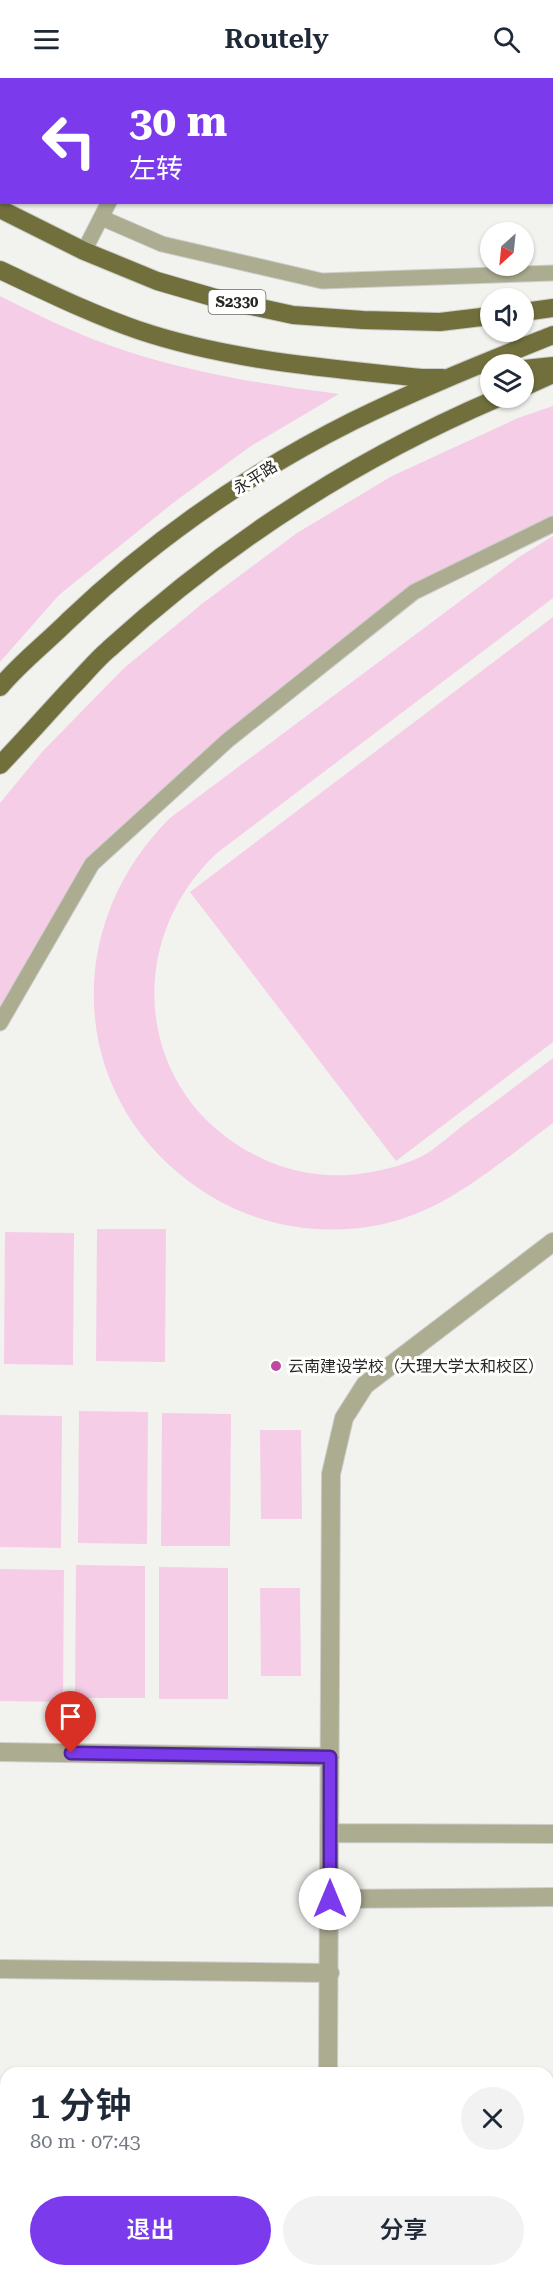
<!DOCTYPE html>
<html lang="zh">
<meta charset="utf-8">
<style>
:root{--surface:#fff;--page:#f2f2f3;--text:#1f2937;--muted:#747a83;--accent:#7c3aed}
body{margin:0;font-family:"Roboto Serif","Noto Sans SC",serif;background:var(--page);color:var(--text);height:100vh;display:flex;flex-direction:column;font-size:22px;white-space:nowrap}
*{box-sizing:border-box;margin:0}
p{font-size:20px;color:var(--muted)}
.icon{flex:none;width:33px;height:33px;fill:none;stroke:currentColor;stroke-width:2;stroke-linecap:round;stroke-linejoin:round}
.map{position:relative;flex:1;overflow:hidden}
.side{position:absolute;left:0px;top:1989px;width:554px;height:210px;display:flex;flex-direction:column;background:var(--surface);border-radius:18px 18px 0 0;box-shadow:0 2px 4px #0004}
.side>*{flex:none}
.guide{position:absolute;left:0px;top:0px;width:554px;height:126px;box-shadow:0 2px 4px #0004;background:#7c3aed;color:#fff;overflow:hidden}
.needle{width:39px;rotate:207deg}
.fabs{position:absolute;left:480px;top:144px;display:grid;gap:12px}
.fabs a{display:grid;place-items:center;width:54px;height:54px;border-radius:50%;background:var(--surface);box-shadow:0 2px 4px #0004;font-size:30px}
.pin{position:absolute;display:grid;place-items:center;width:51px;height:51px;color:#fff;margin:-62px -26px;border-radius:50% 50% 50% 0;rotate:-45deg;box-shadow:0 0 6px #0007}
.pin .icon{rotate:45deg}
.me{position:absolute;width:66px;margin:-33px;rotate:0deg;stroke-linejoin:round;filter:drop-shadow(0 0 4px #0008)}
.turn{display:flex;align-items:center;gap:21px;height:126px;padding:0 30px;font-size:27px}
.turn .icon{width:78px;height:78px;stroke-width:2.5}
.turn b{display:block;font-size:42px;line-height:51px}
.round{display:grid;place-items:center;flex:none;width:63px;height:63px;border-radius:32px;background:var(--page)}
.headline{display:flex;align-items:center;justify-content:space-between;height:102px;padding:0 30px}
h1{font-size:36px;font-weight:600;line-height:45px}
.button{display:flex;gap:12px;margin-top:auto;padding:12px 30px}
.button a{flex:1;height:69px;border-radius:36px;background:var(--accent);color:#fff;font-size:24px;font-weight:600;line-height:69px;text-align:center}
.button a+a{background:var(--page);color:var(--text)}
header{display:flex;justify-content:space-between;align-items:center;height:78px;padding:0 30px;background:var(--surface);font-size:27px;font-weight:600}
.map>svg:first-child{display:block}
.green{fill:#f6cde7}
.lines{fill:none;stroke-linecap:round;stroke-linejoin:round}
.lane-casing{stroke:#cdcecb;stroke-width:17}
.street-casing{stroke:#cdcecb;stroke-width:20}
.primary-casing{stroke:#cdcecb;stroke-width:20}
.lane{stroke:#abac90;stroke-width:15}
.street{stroke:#abac90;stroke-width:18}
.primary{stroke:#71703c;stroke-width:18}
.route-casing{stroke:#51269a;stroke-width:15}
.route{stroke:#7c3aed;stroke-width:10}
.poi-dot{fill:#bf499f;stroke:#fffffe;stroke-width:2}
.labels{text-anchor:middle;stroke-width:6;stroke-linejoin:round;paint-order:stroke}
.shield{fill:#fffffe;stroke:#686867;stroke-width:1.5}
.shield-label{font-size:15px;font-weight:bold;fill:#272726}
.street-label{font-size:16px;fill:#272726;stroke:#fffffe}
.poi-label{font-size:16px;fill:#272726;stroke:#fffffe;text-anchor:start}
</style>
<header><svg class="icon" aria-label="menu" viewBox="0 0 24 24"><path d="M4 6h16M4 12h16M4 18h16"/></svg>Routely<svg class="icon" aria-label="search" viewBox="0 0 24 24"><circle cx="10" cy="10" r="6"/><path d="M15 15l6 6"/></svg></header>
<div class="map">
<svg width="553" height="2199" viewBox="0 0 553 2199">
<rect width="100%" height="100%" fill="#f2f3ef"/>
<path class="green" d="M0 218C36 236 72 254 109 267 183 294 262 306 339 316L251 368 173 425 59 517 0 584Z
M553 328V456L371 541 124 750 0 934V725L42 674 123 591 203 525 297 455 392 398 518 340Z
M553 458V520L217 775C120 866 137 1020 259 1079 291 1095 329 1101 365 1095 385 1092 408 1086 426 1076 440 1067 453 1055 466 1045 495 1024 524 1002 553 980V1045C499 1085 446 1134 379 1147 317 1159 253 1147 201 1112 69 1024 59 850 170 740L519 479Z
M553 539V964L396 1083 190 814Z
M97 1151H166L165 1284 96 1283Z
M5 1154 74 1155 73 1287 4 1286Z
M79 1333 148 1334 147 1466 78 1465Z
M162 1335 231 1336 230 1468H161Z
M0 1337 62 1338 61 1470 0 1469Z
M260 1352H301L302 1441H261Z
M76 1487 145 1488V1620H75Z
M159 1489 228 1490V1621H159Z
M0 1491 64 1492 63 1624 0 1623Z
M260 1510H300L301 1598H261Z"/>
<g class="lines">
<g class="lane-casing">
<path id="lane" d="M98 0V2
M552 56H553
M102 140 162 166 322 203 553 195
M84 173 109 124
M0 945 92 786 228 662 414 514 553 446"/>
</g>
<g class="street-casing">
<path id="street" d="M0 1674 330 1679
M330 1755 553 1756
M330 1821 553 1819
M0 1891 330 1895
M328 1995 331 1396 344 1340 365 1307 553 1164
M324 2199V2193"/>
</g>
<g class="primary-casing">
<path id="primary" d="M0 131 84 173 157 203 219 221 293 237 363 242 440 244 490 238
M0 192C45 213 91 236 138 252 230 283 327 290 422 300H443
M524 234 553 230
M524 291 553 288
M524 309 553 296
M0 609C20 585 46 565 68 543 152 463 249 395 353 343 418 311 486 284 553 257
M0 687C24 662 47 636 71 610 84 597 95 583 109 571 224 466 355 381 498 320"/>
</g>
<use href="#lane" class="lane"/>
<use href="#street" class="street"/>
<use href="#primary" class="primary"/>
</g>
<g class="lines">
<g class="route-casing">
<path id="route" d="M71 1675 330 1679V1821"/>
</g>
<use href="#route" class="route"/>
</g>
<circle class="poi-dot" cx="276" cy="1288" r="6"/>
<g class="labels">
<rect class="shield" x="208.5" y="212" width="57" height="24" rx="4.5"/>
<g class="shield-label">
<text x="237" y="229">S2330</text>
</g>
<g class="street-label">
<text transform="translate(255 399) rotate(-32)" y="6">永平路</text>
</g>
<g class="poi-label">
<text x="288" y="1294">云南建设学校（大理大学太和校区）</text>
</g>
</g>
</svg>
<div class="fabs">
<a><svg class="needle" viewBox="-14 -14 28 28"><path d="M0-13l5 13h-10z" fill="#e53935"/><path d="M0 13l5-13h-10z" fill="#747a83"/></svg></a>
<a><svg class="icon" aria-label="sound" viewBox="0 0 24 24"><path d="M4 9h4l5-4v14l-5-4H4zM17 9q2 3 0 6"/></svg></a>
<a><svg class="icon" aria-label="layers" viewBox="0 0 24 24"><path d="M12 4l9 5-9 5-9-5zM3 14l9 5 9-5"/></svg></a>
</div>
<div class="pin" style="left:71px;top:1675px;background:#d93025"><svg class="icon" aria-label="arrive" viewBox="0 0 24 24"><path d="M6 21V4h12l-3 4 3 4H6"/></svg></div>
<svg class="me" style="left:330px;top:1821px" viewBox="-20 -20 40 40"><circle r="19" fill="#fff"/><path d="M0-13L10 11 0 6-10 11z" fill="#7c3aed"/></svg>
<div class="guide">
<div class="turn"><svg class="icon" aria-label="left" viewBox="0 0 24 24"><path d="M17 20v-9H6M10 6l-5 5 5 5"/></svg><div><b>30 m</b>左转</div></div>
</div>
<section class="side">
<div class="headline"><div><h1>1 分钟</h1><p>80 m · 07:43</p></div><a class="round"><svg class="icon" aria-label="close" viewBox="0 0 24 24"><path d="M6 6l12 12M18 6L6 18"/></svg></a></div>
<div class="button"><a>退出</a><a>分享</a></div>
</section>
</div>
